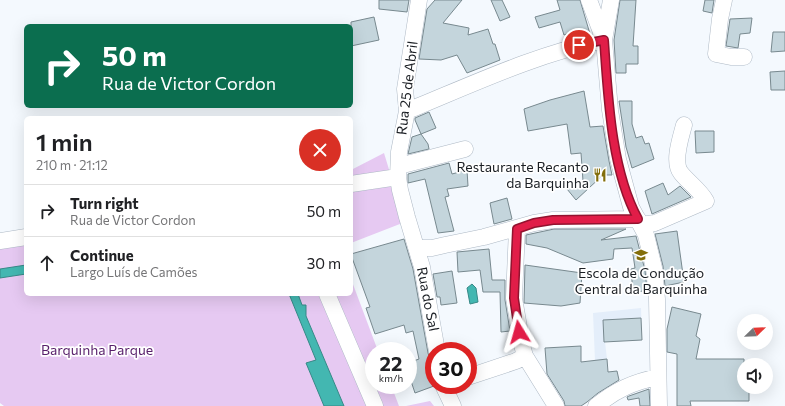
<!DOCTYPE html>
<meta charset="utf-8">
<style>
:root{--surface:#fff;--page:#f6f6f6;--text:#202124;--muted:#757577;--line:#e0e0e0}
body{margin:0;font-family:Commissioner,sans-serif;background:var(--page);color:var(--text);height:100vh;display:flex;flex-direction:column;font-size:15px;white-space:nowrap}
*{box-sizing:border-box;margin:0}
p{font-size:13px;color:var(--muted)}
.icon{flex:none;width:22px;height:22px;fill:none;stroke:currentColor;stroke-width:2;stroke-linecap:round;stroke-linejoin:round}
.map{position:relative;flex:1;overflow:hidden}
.details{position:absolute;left:24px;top:116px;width:329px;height:180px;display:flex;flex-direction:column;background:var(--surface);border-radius:6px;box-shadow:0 4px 16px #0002}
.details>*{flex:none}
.top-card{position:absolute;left:24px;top:24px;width:329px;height:84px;border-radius:6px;box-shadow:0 4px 16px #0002;background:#0b6e4f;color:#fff;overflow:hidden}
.needle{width:26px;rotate:67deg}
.controls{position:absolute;left:737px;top:314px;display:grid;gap:8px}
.controls a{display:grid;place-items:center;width:36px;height:36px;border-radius:50%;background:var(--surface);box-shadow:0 4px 16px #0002;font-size:20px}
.speed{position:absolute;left:365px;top:342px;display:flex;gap:8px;font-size:20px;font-weight:700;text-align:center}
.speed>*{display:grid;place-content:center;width:52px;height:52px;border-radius:50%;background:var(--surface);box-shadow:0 4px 16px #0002;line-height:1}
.speed small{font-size:10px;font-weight:400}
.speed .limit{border:6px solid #d22;background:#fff;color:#111}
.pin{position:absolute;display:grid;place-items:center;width:34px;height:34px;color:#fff;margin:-17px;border:2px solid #fff;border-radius:50%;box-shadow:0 1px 4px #0007}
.me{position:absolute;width:44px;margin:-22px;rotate:352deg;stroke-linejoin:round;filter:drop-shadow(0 0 3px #0008)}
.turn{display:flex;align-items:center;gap:14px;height:84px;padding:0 12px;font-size:18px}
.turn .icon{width:52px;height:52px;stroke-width:2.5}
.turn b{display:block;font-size:28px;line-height:34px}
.round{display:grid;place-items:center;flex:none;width:42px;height:42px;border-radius:21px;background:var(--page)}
.head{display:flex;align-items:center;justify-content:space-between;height:68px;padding:0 12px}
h1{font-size:24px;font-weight:600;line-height:30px}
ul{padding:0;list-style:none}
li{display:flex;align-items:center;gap:12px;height:52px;padding:0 12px;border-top:1px solid var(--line)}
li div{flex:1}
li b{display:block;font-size:15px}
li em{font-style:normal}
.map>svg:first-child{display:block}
.built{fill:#e4eefa}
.green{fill:#e6c9f2}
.water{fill:#43b7b1;stroke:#378987}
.building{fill:#c4d5dc;stroke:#78898f}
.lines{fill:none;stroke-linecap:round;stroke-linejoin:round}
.minor-casing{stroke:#aeb9c5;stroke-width:17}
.minor{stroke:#fff;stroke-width:16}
.route-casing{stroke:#92132f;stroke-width:10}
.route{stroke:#e11d48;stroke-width:7}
.labels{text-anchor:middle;stroke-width:3.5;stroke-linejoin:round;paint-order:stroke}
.street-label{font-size:14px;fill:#1b1f24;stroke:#fff}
.poi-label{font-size:14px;fill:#1b1f24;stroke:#fff;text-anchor:end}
.park-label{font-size:14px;fill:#581f6b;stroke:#fff}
</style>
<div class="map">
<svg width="785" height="406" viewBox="0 0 785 406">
<rect width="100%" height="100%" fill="#f4f9fe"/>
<path class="built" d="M641 308 642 340 605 342 607 359 595 361 593 313Z"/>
<path class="green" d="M384 153 405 222 351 243V170Z
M26 243V294H351V279L378 351H374V385H391L399 406H4L0 403V247Z
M430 401 434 406H406Z"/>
<path class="water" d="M26 265V274L0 278V269Z
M472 284 476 288 478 302 470 304 467 288Z
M289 294H298L302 305H306V316L344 406H324L306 363 316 360Z"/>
<path class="building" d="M379 0H409L407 12 379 9Z
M435 0H462L443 23 469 28 468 35 488 29 493 44H495L500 60 467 73 457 55 441 60 419 59 427 9Z
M491 0H502L510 17 500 21Z
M557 0H580L590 34 568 39 567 34 564 35 560 22 539 28 535 17 560 10Z
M620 0H636L633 46H638V64H626V73H616L614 40Z
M705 0H714L712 13 703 11Z
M374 17 379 40 351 46V22Z
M752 18 750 33 740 34 738 48 726 46 730 19Z
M773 32H785V51L771 52Z
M785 71V90H771L770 72Z
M584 91 590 127 603 126 609 161 612 175H603L576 200 567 189 583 181 581 153 571 154 567 124 528 131 524 109 550 100Z
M619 101H632V124L636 138 642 136 645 144 649 143 654 159 632 168 626 147Z
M429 112 436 128 421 134 415 120V118Z
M695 131H714V152L696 153Z
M421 134 428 144 429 149 408 154 412 137Z
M449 163 452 174 467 170 468 186 447 189 449 196 445 197 454 231 438 233 425 179 408 183V174Z
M663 183 668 195 680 186 691 197 652 214 645 191Z
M507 198 512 219 494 224 490 203Z
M554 229H626L601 240 636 236 645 270 647 290 633 293 631 269 635 268 632 248 614 249 613 259 583 263 547 248 526 244V235Z
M677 231 684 282 665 286 663 266 655 234Z
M404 239 413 269 428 353 434 370V386L415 393 408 372V363L419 359 413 331 406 333 404 325 375 334 366 308 370 307 351 255V254Z
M489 249 492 280H505V300L510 331 501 332 500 292H483L480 270 458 272 457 252Z
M525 265 582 273 580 303 561 306 524 303Z
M452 271 457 303 441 305 440 297H437L433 274Z
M672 307 701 314 696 336 700 339 696 359H744V387H749V401H690L691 406H677V354L667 352V329Z
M641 318 642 340 604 342 603 320Z
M581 346V362L607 359 608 372 617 371 619 380 598 393 587 402 581 406H565L564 401 547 374 545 348Z
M649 389 650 406H640L639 398 628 400 627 397 629 396Z"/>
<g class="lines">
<g class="minor-casing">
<path id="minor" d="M419 0 405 89 407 111 399 152 398 177 400 190 407 217 422 267 437 351
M589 0 604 40 610 110 618 159 631 207 646 235 654 268 657 299 659 406
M724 0 720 19 716 54 731 57H744
M407 111C471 85 536 54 604 40L611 0
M399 166 465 149
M351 184 398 177
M641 225 655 223 706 201C700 190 689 183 681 173 672 162 681 137 684 125
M517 229 514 298 522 345 525 356 556 406
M0 241 26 237
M417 248H432L445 245 484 237 534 223 553 220 638 219
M327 294 375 406
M468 377 516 361 525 356
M443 385 453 406
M596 406C616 390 633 382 658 377"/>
</g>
<use href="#minor" class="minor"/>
</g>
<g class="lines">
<g class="route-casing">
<path id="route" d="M519 332 514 298 517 229 534 223 553 220 638 219C611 170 608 96 604 40L579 45"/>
</g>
<use href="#route" class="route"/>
</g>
<defs>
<g id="restaurant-bare" transform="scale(1.08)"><path d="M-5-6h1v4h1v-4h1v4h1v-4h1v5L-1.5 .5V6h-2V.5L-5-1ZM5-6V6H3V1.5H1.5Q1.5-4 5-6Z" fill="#836e0b" stroke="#fff" stroke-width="2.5" paint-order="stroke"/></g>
<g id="school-bare" transform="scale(1.08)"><path d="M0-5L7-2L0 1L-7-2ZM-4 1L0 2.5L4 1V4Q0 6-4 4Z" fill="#836e0b" stroke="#fff" stroke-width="2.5" paint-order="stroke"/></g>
</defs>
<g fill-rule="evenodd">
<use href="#restaurant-bare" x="600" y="175"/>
<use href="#school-bare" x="641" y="255"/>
</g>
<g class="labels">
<g class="street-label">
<text transform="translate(407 88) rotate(-83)" y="5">Rua 25 de Abril</text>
<text transform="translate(428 299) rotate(79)" y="5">Rua do Sal</text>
</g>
<g class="poi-label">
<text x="589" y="172">Restaurante Recanto<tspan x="589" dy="16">da Barquinha</tspan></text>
<text x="641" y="278" text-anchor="middle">Escola de Condução<tspan x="641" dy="16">Central da Barquinha</tspan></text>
</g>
<g class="park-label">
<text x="97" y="355">Barquinha Parque</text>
</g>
</g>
</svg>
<div class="controls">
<a><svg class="needle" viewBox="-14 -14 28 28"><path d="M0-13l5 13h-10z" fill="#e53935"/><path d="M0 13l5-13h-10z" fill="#757577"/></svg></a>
<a><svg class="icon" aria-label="sound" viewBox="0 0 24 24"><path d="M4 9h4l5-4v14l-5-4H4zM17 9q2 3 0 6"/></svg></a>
</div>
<div class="speed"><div>22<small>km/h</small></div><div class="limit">30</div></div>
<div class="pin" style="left:579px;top:45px;background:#d93025"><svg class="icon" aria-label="arrive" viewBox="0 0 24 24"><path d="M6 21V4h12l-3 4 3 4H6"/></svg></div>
<svg class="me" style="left:519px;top:332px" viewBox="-20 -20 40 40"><path d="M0-17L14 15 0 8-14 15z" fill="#e11d48" stroke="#fff" stroke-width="4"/></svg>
<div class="top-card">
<div class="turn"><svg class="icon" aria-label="right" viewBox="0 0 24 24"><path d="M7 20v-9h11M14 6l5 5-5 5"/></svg><div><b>50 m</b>Rua de Victor Cordon</div></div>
</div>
<section class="details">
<div class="head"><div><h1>1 min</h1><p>210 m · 21:12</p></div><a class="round" style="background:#d93025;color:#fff"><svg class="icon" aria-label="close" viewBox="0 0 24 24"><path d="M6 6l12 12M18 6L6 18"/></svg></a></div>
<ul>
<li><svg class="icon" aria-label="right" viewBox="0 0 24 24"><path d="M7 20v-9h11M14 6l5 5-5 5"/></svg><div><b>Turn right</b><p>Rua de Victor Cordon</p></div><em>50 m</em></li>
<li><svg class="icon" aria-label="ahead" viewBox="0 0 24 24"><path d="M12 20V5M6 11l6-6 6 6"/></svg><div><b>Continue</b><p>Largo Luís de Camões</p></div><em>30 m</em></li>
</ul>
</section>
</div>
